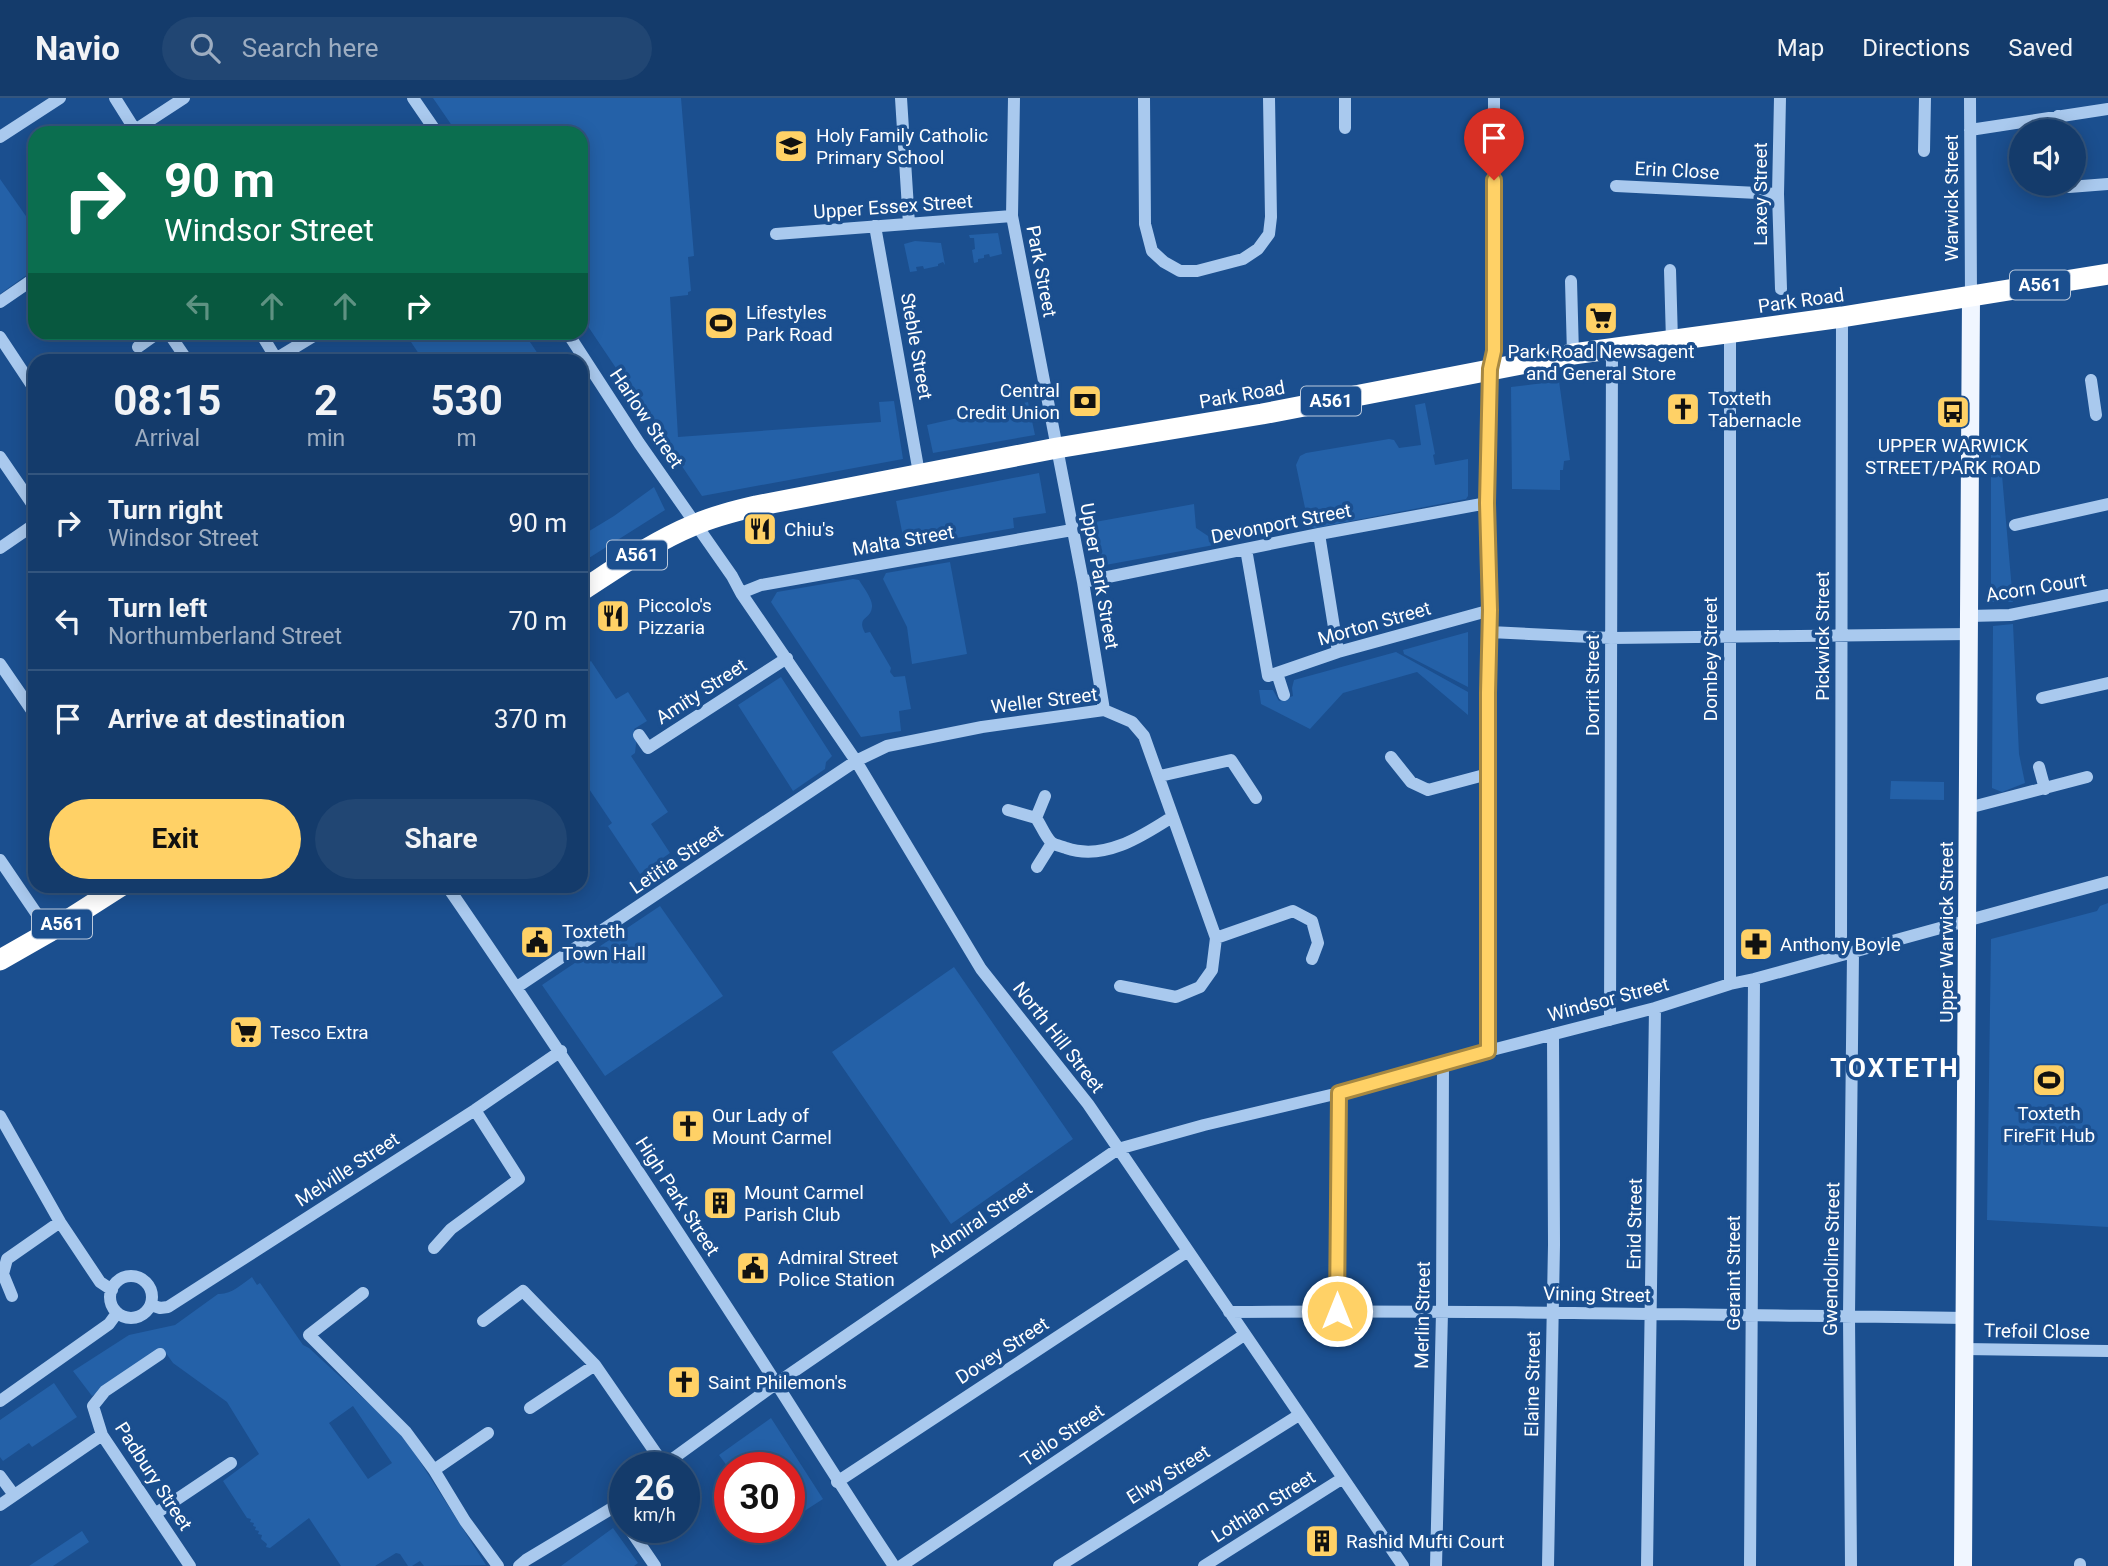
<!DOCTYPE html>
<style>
:root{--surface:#143b6b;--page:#214673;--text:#f1f3f6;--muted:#9dadc1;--line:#33557e;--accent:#ffd166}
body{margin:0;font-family:Roboto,sans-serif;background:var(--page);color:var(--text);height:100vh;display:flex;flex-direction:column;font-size:26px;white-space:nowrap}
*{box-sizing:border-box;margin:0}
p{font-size:23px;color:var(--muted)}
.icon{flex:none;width:38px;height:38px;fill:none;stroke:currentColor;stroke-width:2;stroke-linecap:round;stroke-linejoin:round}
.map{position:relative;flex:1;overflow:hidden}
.drawer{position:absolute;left:28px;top:256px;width:560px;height:539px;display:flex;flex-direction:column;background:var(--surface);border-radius:21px;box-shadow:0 4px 18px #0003,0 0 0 2px var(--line)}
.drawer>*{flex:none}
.hud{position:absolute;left:28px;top:28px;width:560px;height:214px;border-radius:21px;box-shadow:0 4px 18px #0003,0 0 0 2px var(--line);background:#0b6e4f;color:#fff;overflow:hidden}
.tools{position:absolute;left:2009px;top:21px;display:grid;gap:14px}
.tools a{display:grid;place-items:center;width:77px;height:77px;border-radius:50%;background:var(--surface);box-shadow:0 4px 18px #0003,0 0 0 2px var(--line);font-size:35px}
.speed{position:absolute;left:609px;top:1354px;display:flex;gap:14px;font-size:35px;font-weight:700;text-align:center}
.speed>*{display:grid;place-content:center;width:91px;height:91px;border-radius:50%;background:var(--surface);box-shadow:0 4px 18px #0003,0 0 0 2px var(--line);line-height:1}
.speed small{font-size:18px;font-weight:400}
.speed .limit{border:10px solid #d22;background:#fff;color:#111}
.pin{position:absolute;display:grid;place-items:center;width:60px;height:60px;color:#fff;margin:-72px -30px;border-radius:50% 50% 50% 0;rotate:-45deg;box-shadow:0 0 7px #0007}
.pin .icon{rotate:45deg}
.me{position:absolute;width:77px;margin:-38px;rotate:0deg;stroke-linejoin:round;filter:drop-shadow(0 0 5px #0008)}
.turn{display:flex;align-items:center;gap:24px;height:147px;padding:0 21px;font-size:32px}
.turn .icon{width:91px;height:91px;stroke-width:2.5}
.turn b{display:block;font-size:49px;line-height:60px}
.lanes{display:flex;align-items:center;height:66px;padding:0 21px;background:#0003;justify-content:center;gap:35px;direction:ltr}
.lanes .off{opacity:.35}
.eta{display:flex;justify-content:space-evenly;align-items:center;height:119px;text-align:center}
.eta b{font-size:42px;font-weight:700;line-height:49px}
.button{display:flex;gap:14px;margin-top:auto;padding:14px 21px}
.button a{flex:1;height:80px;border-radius:42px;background:var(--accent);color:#111;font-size:28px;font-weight:700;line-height:80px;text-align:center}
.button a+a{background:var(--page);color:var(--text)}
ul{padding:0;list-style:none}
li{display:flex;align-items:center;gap:21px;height:98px;padding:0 21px;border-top:2px solid var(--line)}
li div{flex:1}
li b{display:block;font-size:26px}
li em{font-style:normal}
header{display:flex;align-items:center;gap:42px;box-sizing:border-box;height:98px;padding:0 35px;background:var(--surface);border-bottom:2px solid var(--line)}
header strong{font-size:33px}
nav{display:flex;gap:38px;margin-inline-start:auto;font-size:24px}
.search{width:490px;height:63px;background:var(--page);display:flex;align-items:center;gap:18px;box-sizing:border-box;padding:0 24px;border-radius:38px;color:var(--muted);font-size:26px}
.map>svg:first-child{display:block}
.green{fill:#2461a8;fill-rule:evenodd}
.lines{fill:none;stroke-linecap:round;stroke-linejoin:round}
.minor{stroke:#a9c9ee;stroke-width:12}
.major{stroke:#f0f6ff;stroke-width:18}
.highway{stroke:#fff;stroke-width:21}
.route-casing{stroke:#a68842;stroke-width:18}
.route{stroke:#ffd166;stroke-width:12}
.labels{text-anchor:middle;stroke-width:7;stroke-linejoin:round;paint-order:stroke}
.shield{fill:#1b4f8f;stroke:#bbcadd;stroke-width:2}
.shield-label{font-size:18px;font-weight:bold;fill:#fff}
.poi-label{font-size:19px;fill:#fff;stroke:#1b4f8f;text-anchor:start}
.street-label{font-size:19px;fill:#fff;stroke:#1b4f8f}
.district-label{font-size:26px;font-weight:bold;letter-spacing:2px;fill:#fff;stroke:#1b4f8f}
</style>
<header>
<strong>Navio</strong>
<div class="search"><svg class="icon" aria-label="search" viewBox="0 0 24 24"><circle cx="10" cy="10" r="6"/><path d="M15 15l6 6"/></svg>Search here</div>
<nav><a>Map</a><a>Directions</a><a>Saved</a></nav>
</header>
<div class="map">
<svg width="2108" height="1468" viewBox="0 0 2108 1468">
<rect width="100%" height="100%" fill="#1b4f8f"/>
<path class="green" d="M433 0H681L694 158 688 159 691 193 688 194V197L670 199 678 339 881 324 879 304 894 303 903 361 702 398 581 218V35H457Z
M0 81 35 131V171L0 196Z
M998 135 1002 156 990 159 989 156 984 157V160L978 161V164L974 165 972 152 975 151 974 140H970L969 137Z
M915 143 941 145 945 167 943 164 938 166V168L924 171 923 168 916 169 917 173 910 174 904 146Z
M405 235H524L542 262H423Z
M1559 283 1570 362 1564 363 1563 372H1560V392L1512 391 1511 289Z
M1028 304 1035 337 933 355 927 327Z
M1425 305 1435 356 1433 357 1435 367 1468 361V398L1466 401 1315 430 1309 429 1296 367 1300 358 1306 355 1389 341 1394 342 1399 350 1421 347 1415 307Z
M1991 354H2000L2013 504H1991Z
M1039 375 1046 415 1013 420 1014 430 905 449 896 403Z
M654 389 665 412 581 465V438L614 418Z
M1194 406 1196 430 1208 438 1209 444 1214 447 1100 468 1093 427 1095 424Z
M950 464 967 556 912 566 907 529 883 481 886 475Z
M853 481 859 482C863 489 873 501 872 509 871 522 856 518 865 535L870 534 891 570 890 574 894 579 905 578 911 611 899 613 901 633 861 639 771 504 777 494Z
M2013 526 2019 656 2025 685 2002 694 1992 690 1993 528Z
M1468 534V589L1404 556 1403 552Z
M1396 554 1468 594V617L1417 574 1343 595 1310 631 1261 606 1259 592H1273L1279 603 1293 598 1292 590 1294 582Z
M591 563 616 601 628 594 647 623 634 631 637 637 635 655 631 658 668 714 651 726 670 755 640 776 608 728 612 725 581 679V570Z
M781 579 832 658 826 664 825 671 793 693 738 607Z
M1891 683 1944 684V702L1890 701Z
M2108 805V1129L1987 1122 1991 841 2097 813 2100 808Z
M660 808 723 898 605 978 542 887Z
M954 869 1073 1041 951 1126 832 954Z
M252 1179 257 1187 260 1185 303 1247 309 1250 403 1337 486 1467 424 1468 420 1463 412 1468H408L400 1456 396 1455 375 1468H341L309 1420 270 1450 266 1449 267 1446 261 1441 262 1437 258 1436 259 1433 255 1432 256 1429 253 1428 254 1425 250 1424 251 1421 247 1420 223 1383 259 1356 227 1304 173 1265 163 1251 92 1298 73 1273 129 1237 175 1227 218 1196C231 1197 242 1186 252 1179ZM353 1308 392 1365 368 1381 329 1325Z
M54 1285 77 1319 32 1349 29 1345 3 1363 0 1359V1322Z
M771 1320 823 1401 789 1423V1370H730V1372L719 1357Z
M613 1430 638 1465 634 1468H561Z
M82 1433 89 1444 53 1468H29Z"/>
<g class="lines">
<path class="minor" d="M115 0 137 35
M413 0 437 35
M901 0 909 126
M1014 0 1012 118 1083 484 1104 612
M1144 0 1145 126 1152 153 1164 164 1180 173H1197L1243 161 1258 151 1269 136 1271 119 1269 0
M1345 0V30
M1780 0 1778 96 1781 191
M1970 0 1971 200
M2058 18 2061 33
M135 32 184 0
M1970 32 2108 11
M0 39 60 0
M1924 53 1925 0
M2069 86V89L2108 86
M1616 88 1778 96
M875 128 919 375
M776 136 1012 118
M1670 172 1672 243
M1571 183 1573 256
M0 204 35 180
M168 234 187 262
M260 234 277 262
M567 234 639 345 732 478 741 495 856 663 981 871 1088 1006 1403 1468
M0 239 35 292
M138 249 159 234
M274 262 320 234
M2091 282 2096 317
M0 359 35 410
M2015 427 2108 406
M1319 436 1338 554
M0 450 35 426
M1246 451 1268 578 1338 554 1491 512
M1083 484 1319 436 1487 405
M741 495 761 487 1072 432
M1969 518 2010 517 2108 497
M1490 534 1611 540 1969 536
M0 566 35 617
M1277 575 1284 597
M2042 600 2108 585
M639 637 648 650 787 560
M1391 659 1411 684 1428 692 1488 676
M2039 669 2045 691
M1160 678 1231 662 1256 700
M1045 698 1036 720C1041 727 1045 738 1051 744 1054 747 1061 748 1066 750 1104 763 1141 739 1172 719
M1968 710 2087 679
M1008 712 1036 720
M0 762 49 834
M1037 769 1052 745
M447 788C551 939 651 1092 751 1246 799 1320 845 1395 894 1468
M1216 840 1293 813 1312 823 1318 845 1312 861
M1841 857 1842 219
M1730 886V236
M517 889 856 663 887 648 982 629 1104 612 1132 624 1144 638 1216 840 1212 872 1200 889 1176 899 1120 888
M1610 922 1612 252
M1488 953V595L1491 512 1487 405 1490 271 1494 253V0
M0 1018 60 1124 100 1184 112 1192
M434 1150 451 1131 519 1081 475 1012
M110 1199a21 21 0 1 1 42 0a21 21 0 1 1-42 0Z
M363 1195 309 1237 406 1334 434 1372 465 1423 498 1468
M12 1198 3 1176 7 1161 60 1124
M151 1207 160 1210 168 1209 475 1012 561 953
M1337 1213 1339 995
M1229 1214C1474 1212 1720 1217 1965 1220
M483 1223 523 1193 595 1267 664 1367
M1964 1251 2108 1253
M160 1256 105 1293 93 1308 102 1337 190 1468
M0 1303 109 1226 117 1215
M530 1310 595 1267
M660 1370 777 1285 1118 1051 1204 1027 1339 995 1488 953 1655 910 1730 886 1754 881 2108 784
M434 1372 488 1335
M0 1378 14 1397
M837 1384 1188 1153
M0 1407 102 1337
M155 1416 231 1365
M629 1430 655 1468
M519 1468 526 1462 614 1409 625 1400
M901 1468 1244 1237
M1059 1468 1299 1317
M1204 1468 1343 1380
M1436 1468 1442 1214 1443 965
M1548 1468 1554 1147 1553 936
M1647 1468 1655 910
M1750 1468 1754 881
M1851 1468 1849 1218 1853 855
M2080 1468V1466"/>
<path class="major" d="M1963 1468 1971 200"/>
<path class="highway" d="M581 493C618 469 653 444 694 427 714 418 735 413 756 408L1057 350 1262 316 1573 256 1842 219 2108 176
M0 862 49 834 121 788"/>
</g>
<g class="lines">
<g class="route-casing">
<path id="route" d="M1337 1213 1339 995 1488 953V595L1490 512 1487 405 1490 271 1494 253V82"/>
</g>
<use href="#route" class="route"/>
</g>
<defs>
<g id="school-square" transform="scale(1.75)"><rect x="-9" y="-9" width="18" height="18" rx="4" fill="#ffd166" stroke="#1b4f8f"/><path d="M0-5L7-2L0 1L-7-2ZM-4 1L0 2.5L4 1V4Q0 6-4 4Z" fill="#111"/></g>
<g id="supermarket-square" transform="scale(1.75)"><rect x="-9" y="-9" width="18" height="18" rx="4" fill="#ffd166" stroke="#1b4f8f"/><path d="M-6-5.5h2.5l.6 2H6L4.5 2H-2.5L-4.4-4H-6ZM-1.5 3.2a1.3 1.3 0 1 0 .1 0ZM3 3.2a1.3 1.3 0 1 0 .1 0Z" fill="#111"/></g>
<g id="stadium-square" transform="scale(1.75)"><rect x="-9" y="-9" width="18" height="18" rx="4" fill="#ffd166" stroke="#1b4f8f"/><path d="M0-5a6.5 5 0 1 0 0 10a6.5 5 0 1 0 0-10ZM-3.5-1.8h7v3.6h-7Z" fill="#111"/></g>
<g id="bank-square" transform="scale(1.75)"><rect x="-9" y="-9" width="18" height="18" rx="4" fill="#ffd166" stroke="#1b4f8f"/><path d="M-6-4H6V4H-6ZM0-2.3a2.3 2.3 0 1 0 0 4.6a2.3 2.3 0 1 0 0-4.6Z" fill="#111"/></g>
<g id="church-square" transform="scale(1.75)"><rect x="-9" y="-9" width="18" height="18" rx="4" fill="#ffd166" stroke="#1b4f8f"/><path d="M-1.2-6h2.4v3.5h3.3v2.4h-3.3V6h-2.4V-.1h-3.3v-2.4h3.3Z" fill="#111"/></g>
<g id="bus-square" transform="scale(1.75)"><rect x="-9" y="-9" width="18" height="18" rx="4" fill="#ffd166" stroke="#1b4f8f"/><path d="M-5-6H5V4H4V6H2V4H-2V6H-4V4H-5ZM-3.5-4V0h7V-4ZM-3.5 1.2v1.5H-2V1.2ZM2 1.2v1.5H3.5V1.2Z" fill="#111"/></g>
<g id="restaurant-square" transform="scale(1.75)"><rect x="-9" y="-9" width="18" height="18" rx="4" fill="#ffd166" stroke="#1b4f8f"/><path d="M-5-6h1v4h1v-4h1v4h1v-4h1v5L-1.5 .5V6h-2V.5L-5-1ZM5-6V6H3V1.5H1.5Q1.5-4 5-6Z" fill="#111"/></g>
<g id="civic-square" transform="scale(1.75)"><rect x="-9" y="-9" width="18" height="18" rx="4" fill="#ffd166" stroke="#1b4f8f"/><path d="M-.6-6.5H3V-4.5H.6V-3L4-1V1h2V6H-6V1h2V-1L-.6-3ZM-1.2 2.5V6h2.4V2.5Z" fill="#111"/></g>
<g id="pharmacy-square" transform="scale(1.75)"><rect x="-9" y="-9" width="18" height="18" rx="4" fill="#ffd166" stroke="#1b4f8f"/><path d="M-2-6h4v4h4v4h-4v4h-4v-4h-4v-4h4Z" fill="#111"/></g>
<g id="building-square" transform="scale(1.75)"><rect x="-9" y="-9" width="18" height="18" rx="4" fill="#ffd166" stroke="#1b4f8f"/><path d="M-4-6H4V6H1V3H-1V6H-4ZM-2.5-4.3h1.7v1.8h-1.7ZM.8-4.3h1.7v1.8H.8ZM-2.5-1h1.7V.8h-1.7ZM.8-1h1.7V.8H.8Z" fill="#111"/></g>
</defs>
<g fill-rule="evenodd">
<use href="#school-square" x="791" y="48"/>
<use href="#supermarket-square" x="1601" y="220"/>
<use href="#stadium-square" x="721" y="225"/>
<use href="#bank-square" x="1085" y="303"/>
<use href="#church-square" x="1683" y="311"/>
<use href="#bus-square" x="1953" y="314"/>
<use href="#restaurant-square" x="760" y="431"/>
<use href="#restaurant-square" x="613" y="518"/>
<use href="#civic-square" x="537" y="844"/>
<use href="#pharmacy-square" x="1756" y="846"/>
<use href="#supermarket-square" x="246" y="934"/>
<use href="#stadium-square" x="2049" y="982"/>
<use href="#church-square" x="688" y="1028"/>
<use href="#building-square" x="720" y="1105"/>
<use href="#civic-square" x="753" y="1170"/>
<use href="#church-square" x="684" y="1284"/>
<use href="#building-square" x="1322" y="1443"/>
</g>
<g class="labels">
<g class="shield">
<rect x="2010" y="172.5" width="60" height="29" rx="5"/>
<rect x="1301" y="288.5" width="60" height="29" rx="5"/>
<rect x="607" y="442.5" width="60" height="29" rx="5"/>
<rect x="32" y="811.5" width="60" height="29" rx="5"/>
</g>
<g class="shield-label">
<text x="2040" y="193">A561</text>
<text x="1331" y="309">A561</text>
<text x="637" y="463">A561</text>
<text x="62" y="832">A561</text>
</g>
<g class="poi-label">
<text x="816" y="44">Holy Family Catholic<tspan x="816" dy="22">Primary School</tspan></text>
<text x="746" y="221">Lifestyles<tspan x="746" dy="22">Park Road</tspan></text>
<text x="1601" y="260" text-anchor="middle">Park Road Newsagent<tspan x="1601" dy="22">and General Store</tspan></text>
<text x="1060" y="299" text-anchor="end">Central<tspan x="1060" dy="22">Credit Union</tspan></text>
<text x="1708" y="307">Toxteth<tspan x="1708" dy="22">Tabernacle</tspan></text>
<text x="1953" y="354" text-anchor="middle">UPPER WARWICK<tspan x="1953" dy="22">STREET/PARK ROAD</tspan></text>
<text x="784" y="438">Chiu's</text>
<text x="638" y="514">Piccolo's<tspan x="638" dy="22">Pizzaria</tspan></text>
<text x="562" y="840">Toxteth<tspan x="562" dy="22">Town Hall</tspan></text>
<text x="1780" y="853">Anthony Boyle</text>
<text x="270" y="941">Tesco Extra</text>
<text x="2049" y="1022" text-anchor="middle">Toxteth<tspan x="2049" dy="22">FireFit Hub</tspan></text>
<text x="712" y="1024">Our Lady of<tspan x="712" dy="22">Mount Carmel</tspan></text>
<text x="744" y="1101">Mount Carmel<tspan x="744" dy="22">Parish Club</tspan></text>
<text x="778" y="1166">Admiral Street<tspan x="778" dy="22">Police Station</tspan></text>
<text x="708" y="1291">Saint Philemon's</text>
<text x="1346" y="1450">Rashid Mufti Court</text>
</g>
<g class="street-label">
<text transform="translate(1677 72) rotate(3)" y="7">Erin Close</text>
<text transform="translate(1760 96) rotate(-90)" y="7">Laxey Street</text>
<text transform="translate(1951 100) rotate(-90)" y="7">Warwick Street</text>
<text transform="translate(893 108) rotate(-4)" y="7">Upper Essex Street</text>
<text transform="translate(1042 173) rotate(79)" y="7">Park Street</text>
<text transform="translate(1801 202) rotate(-8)" y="7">Park Road</text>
<text transform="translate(917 248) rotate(80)" y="7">Steble Street</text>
<text transform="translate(1242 296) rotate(-10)" y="7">Park Road</text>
<text transform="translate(647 320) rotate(56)" y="7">Harlow Street</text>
<text transform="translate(1281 425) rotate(-11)" y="7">Devonport Street</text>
<text transform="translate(903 442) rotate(-10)" y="7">Malta Street</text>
<text transform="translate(1100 478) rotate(80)" y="7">Upper Park Street</text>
<text transform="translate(2036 489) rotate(-9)" y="7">Acorn Court</text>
<text transform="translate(1374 525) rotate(-16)" y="7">Morton Street</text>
<text transform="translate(1822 538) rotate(-90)" y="7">Pickwick Street</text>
<text transform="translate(1710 561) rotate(-90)" y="7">Dombey Street</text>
<text transform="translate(1592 587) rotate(-90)" y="7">Dorrit Street</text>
<text transform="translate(701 593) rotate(-33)" y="7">Amity Street</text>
<text transform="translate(1044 602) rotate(-7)" y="7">Weller Street</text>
<text transform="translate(676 761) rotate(-34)" y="7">Letitia Street</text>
<text transform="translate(1946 834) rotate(-90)" y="7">Upper Warwick Street</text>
<text transform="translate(1608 901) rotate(-15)" y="7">Windsor Street</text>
<text transform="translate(1059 939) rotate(52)" y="7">North Hill Street</text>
<text transform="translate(347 1071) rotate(-33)" y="7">Melville Street</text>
<text transform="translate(678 1098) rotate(57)" y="7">High Park Street</text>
<text transform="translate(980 1121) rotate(-34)" y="7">Admiral Street</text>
<text transform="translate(1634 1126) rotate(-89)" y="7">Enid Street</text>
<text transform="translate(1831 1161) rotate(-89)" y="7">Gwendoline Street</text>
<text transform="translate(1733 1175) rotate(-90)" y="7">Geraint Street</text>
<text transform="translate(1597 1196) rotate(1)" y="7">Vining Street</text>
<text transform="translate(1422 1217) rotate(-89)" y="7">Merlin Street</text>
<text transform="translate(2037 1233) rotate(1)" y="7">Trefoil Close</text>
<text transform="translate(1002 1252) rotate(-33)" y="7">Dovey Street</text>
<text transform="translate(1532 1286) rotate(-89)" y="7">Elaine Street</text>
<text transform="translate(1062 1337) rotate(-34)" y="7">Teilo Street</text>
<text transform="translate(1168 1376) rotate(-32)" y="7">Elwy Street</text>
<text transform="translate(154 1378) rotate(57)" y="7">Padbury Street</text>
<text transform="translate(1263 1408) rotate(-32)" y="7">Lothian Street</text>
</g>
<g class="district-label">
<text x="1895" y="979">TOXTETH</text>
</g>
</g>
</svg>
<div class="tools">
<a><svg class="icon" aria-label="sound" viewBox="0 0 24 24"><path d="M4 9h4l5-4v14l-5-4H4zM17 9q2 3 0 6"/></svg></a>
</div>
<div class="speed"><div>26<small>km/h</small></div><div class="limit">30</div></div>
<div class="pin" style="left:1494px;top:82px;background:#d93025"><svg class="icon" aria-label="arrive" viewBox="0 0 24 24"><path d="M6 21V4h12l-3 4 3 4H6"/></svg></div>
<svg class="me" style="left:1337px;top:1213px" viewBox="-20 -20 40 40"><circle r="17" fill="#ffd166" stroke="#fff" stroke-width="3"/><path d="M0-11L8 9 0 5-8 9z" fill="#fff"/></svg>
<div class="hud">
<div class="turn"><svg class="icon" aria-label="right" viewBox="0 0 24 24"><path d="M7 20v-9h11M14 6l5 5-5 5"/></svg><div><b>90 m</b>Windsor Street</div></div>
<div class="lanes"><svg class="icon off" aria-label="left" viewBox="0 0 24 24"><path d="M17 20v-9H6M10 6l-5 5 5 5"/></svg><svg class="icon off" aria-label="ahead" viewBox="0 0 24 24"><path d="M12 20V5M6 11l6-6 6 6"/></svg><svg class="icon off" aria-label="ahead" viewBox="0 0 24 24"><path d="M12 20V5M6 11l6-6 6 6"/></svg><svg class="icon" aria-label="right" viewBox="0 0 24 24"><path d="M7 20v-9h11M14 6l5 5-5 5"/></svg></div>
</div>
<section class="drawer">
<div class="eta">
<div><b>08:15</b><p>Arrival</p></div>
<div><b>2</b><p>min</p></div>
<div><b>530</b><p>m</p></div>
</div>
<ul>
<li><svg class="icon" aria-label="right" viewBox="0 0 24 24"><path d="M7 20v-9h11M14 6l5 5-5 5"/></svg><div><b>Turn right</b><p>Windsor Street</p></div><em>90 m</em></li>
<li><svg class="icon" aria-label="left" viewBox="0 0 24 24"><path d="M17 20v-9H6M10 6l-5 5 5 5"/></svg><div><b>Turn left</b><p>Northumberland Street</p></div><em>70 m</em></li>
<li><svg class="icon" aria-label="arrive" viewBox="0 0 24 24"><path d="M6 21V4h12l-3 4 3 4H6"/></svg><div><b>Arrive at destination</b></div><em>370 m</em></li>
</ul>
<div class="button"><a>Exit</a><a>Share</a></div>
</section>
</div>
